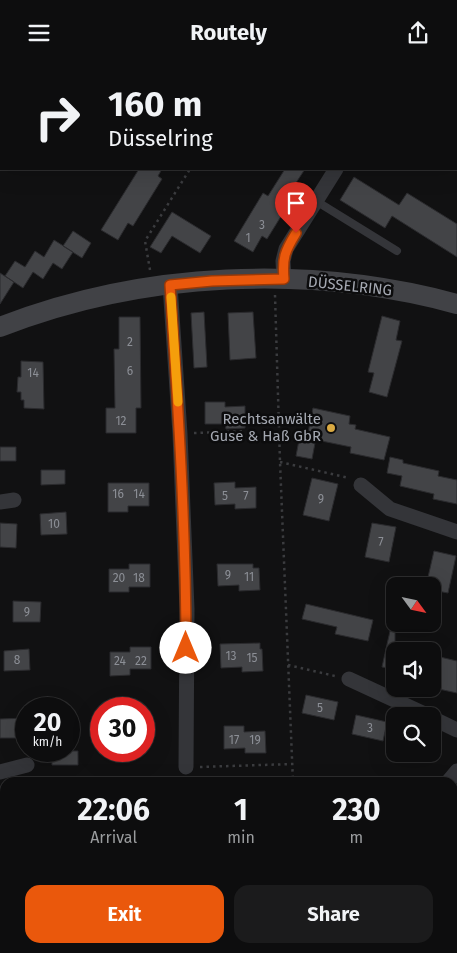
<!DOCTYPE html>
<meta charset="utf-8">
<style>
:root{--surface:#0d0d0e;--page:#1b1b1c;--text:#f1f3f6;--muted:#9a9c9e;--line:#2d2d2e;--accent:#ea580c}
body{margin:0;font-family:"Fira Sans",sans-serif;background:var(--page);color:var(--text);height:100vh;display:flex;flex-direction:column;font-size:19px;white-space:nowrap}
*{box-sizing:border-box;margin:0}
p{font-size:16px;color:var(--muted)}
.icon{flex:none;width:28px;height:28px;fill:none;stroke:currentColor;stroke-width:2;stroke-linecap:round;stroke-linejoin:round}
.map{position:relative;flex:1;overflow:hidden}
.details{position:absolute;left:0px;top:712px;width:458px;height:176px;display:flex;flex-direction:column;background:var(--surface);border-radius:15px 15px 0 0;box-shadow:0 5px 20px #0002,0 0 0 1px var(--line)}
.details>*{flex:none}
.hud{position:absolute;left:0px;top:0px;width:458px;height:105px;box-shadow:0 5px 20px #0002,0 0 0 1px var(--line);background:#0d0d0e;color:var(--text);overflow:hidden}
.needle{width:32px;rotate:123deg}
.fabs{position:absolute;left:386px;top:512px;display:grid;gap:10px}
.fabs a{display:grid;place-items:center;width:55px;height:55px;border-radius:10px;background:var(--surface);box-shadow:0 5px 20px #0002,0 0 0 1px var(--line);font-size:25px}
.speed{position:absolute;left:15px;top:632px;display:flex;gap:10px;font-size:25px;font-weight:700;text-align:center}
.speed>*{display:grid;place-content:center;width:65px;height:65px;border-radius:50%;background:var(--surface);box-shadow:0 5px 20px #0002,0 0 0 1px var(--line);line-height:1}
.speed small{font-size:12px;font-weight:400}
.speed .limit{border:8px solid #d22;background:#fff;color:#111}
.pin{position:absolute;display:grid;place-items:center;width:42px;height:42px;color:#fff;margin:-51px -21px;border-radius:50% 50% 50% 0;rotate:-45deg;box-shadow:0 0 5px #0007}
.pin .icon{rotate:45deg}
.me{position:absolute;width:55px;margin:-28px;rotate:0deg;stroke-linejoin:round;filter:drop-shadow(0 0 4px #0008)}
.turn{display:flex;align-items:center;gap:18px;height:105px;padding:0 25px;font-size:22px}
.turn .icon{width:65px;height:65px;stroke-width:2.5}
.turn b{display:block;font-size:35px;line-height:42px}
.eta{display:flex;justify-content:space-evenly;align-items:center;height:85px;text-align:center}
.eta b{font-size:30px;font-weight:700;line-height:35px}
.cta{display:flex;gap:10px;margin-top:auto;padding:10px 25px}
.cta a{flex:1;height:58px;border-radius:15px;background:var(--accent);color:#fff;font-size:20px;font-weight:700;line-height:58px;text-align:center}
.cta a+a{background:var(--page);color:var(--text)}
header{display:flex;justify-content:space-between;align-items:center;height:65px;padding:0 25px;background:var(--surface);font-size:22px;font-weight:700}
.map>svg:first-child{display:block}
.built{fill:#1d1d1f}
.green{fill:#202621}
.building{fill:#434447;stroke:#2b2b2e}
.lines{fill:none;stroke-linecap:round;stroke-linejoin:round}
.path{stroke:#3b3c3f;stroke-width:2.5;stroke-dasharray:2.5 4;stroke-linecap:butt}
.lane{stroke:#343539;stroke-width:8}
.street{stroke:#343539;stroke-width:15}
.secondary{stroke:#414246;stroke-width:20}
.route-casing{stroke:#983908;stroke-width:12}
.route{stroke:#ea580c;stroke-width:9}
.slow{stroke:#f59e0b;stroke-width:9}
.poi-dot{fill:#d9a942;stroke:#0c0c0d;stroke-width:2}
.labels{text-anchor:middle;stroke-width:5;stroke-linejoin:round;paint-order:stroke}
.number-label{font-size:12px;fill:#8c8f96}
.street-label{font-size:15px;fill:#a4a8b1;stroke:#0c0c0d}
.poi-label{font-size:15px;fill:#a4a8b1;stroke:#0c0c0d;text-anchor:end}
</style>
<header><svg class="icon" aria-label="menu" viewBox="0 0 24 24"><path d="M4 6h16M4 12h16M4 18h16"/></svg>Routely<svg class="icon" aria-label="share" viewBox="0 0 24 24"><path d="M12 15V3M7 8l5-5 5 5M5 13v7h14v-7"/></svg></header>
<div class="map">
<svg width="457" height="888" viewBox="0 0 457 888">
<rect width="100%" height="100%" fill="#111112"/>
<path class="built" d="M0 801H5V884H171L175 888H0Z"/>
<path class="green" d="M200 884H221L228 888H197Z"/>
<path class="building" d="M139 104H162L158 111 162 114 133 161 128 158 118 175 101 165Z
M285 104H305L292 124 296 127 267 174 262 171 253 187 234 176 263 128 268 131Z
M354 112 399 140 407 128 457 159V192L392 151 385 163 340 135Z
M172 147 211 171 200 188 172 171 161 188 150 182Z
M73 166 91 178 82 193 63 181Z
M54 175 73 187 62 204 53 198 43 214 33 207 23 223 5 211 15 196 25 202 35 186 44 192Z
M0 208 14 217 0 239Z
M204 247 207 302 194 303 191 248Z
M253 247 256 293 230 295 228 248Z
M382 251 400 256 396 275 402 276 387 332 369 327 374 308 368 307Z
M119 252H140L141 343H136V368H106V343H115L114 284H119Z
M21 296 43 297 44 344 24 343V335H21V327H17L18 312H21Z
M205 337H225V342L245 341V363L226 364 225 359H205Z
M313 343 350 351 349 359 356 360 355 364 390 372 384 395 350 388 351 382 307 373Z
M299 375 315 378 312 394 296 391Z
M0 382H16V396H0Z
M390 392 403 395V398L439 406 438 411 457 415V439L433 434 434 429 400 421 402 411 387 408Z
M41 405H65V419L41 420Z
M312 413 338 419 329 456 303 450Z
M235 417V423L256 422V443L235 444V439L215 440 214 418Z
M108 418H149V441H128V447H108Z
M66 447 67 469 41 470 40 449Z
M0 458 17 459 16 483 0 482Z
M372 458 396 462 389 497 365 492Z
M434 486 456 491 448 528 432 525V521H426Z
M129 499H150V522H129V527H109V504H129Z
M217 499H253V503H259L260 525 239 526V520L218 521Z
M13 536 41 537 40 557H13Z
M306 539 373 555 368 576 335 569 337 562 302 554Z
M390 566 395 567V604L382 602Z
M260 578V584H262L263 606 242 607V602L221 603 220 579Z
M130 582H151V604H130V610L110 611V587H130Z
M29 584 30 605 4 606V586Z
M440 592 457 596V628L434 623Z
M306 630 338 637 334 655 302 648Z
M356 650 387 657 383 676 352 669Z
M26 653V673H0V654Z
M224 661H244V667L265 666 266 688H245V683L224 684Z
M52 686H78V700H52Z"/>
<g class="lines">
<path class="path" d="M34 0V1
M131 0V1
M450 0 455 1
M237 1V0
M0 83H1
M150 205 145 176 190 104
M275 230 280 397 293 718
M194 368 246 366
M280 397 349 413
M288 600 335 611
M200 702 292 699
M0 797 5 798
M315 888 317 884"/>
<path class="lane" d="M456 100 457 101
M316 136 397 186"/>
<path class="street" d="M313 1 314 0
M397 1V0
M284 214 283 196 286 184 336 104
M170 220 180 369 187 544 186 702
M361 420 390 444 457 467
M0 437 14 435
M349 614 429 651
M432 653 457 665
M0 707 27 700
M447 718 457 706
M383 884 384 888"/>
<path class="secondary" d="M0 262C143 206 309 199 457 239"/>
</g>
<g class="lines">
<g class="route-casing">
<path id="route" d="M186 583C186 462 178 341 170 220L212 216 284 214C282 193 285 186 296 168"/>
</g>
<use href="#route" class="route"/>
<path class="slow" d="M171 232 178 337"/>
</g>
<circle class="poi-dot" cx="331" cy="363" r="5"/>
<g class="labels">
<g class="number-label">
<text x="262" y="164">3</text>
<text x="248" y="177">1</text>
<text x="130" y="281">2</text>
<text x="130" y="310">6</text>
<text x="33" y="312">14</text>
<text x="121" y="360">12</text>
<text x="118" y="433">16</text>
<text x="139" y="433">14</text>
<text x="225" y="435">5</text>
<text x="246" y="435">7</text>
<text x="321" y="438">9</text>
<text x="54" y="463">10</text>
<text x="381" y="481">7</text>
<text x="228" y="514">9</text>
<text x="249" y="516">11</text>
<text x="119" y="517">20</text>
<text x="139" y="517">18</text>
<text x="27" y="551">9</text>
<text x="231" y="595">13</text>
<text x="252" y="597">15</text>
<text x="17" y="599">8</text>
<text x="120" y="600">24</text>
<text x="141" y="600">22</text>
<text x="320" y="647">5</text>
<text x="370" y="667">3</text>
<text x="234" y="679">17</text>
<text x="255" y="679">19</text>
</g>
<g class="street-label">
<text transform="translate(350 221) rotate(6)" y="5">DÜSSELRING</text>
</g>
<g class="poi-label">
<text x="321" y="359">Rechtsanwälte<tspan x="321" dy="17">Guse &amp; Haß GbR</tspan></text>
</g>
</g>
</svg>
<div class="fabs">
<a><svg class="needle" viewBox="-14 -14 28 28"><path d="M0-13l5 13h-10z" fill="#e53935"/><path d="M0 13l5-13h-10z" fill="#9a9c9e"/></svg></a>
<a><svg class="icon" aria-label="sound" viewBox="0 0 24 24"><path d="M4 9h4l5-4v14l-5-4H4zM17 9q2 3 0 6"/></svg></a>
<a><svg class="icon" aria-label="search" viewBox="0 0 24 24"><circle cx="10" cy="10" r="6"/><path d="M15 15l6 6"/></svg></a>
</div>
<div class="speed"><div>20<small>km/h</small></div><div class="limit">30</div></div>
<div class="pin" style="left:296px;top:168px;background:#d93025"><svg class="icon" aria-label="arrive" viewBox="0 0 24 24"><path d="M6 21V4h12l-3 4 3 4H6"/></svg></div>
<svg class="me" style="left:186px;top:583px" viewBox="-20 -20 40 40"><circle r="19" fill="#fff"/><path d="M0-13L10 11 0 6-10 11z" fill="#ea580c"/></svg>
<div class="hud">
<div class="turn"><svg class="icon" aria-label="right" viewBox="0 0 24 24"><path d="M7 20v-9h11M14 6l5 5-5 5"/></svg><div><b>160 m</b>Düsselring</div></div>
</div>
<section class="details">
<div class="eta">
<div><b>22:06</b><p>Arrival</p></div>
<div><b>1</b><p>min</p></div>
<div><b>230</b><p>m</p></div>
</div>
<div class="cta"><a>Exit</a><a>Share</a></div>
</section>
</div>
